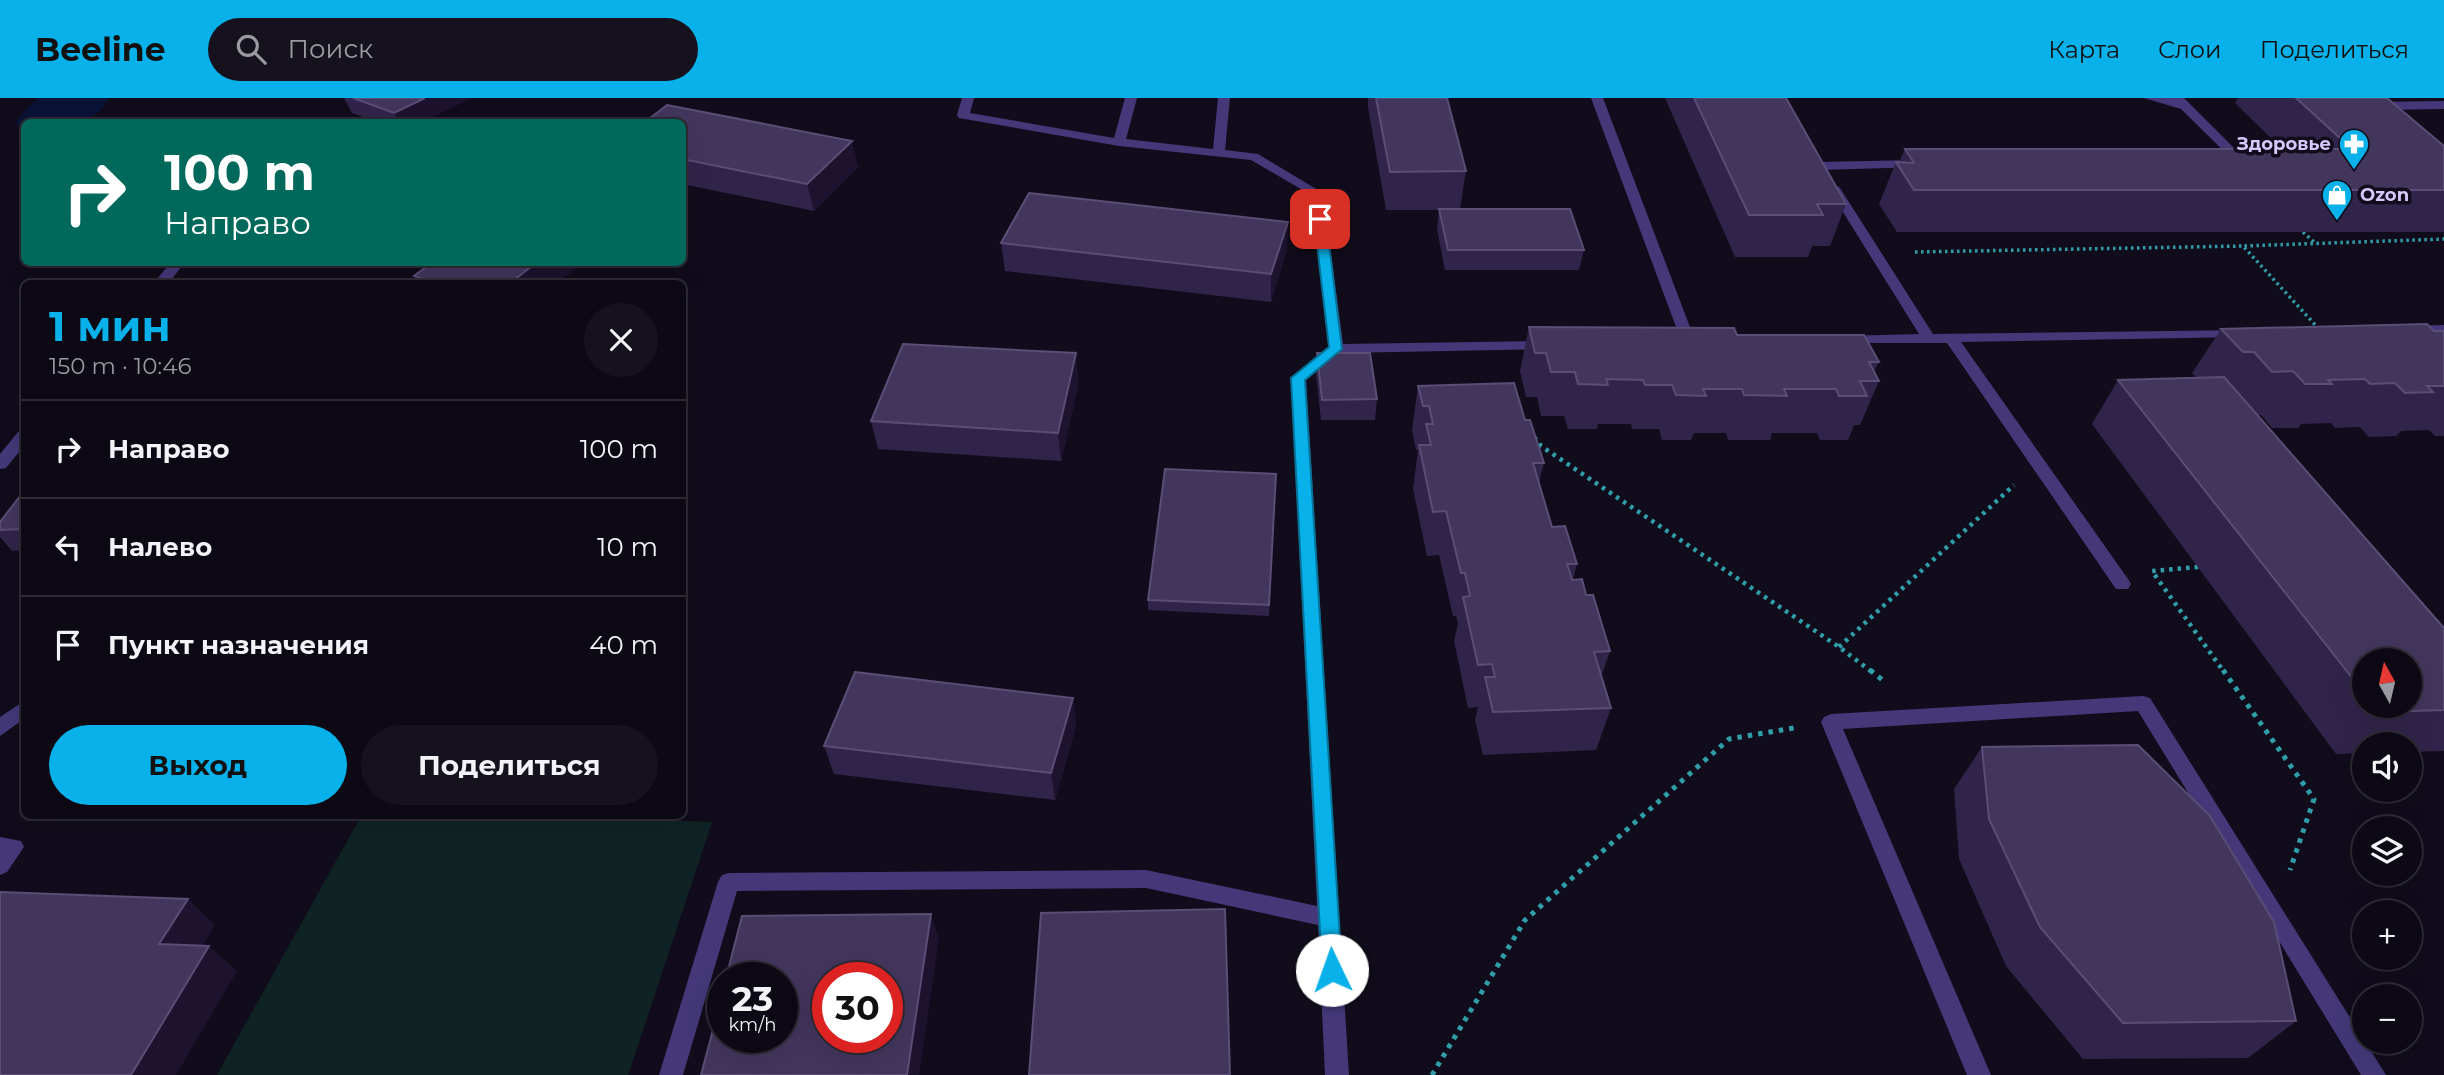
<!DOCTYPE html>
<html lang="ru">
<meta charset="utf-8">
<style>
:root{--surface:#0d0914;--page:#16121d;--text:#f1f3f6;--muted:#9a9aa0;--line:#2d2a34;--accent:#08b1e9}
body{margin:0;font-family:Montserrat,sans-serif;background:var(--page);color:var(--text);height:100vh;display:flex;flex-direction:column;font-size:26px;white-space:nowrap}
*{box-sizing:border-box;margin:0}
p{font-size:23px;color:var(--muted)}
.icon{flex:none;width:38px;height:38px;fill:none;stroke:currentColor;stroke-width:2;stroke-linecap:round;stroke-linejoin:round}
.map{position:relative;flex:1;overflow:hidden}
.details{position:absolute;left:21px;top:182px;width:665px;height:539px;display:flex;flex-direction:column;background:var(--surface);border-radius:10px;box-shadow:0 7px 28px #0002,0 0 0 2px var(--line)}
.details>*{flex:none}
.hud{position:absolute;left:21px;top:21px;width:665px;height:147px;border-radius:10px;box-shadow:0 7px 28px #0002,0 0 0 2px var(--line);background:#00695c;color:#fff;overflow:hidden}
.needle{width:46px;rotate:352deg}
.controls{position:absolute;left:2352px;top:550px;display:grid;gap:14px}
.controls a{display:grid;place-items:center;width:70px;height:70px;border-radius:50%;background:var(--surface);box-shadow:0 7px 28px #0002,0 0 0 2px var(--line);font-size:35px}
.speed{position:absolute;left:707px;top:864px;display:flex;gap:14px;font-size:35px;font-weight:700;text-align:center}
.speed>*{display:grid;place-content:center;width:91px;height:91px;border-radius:50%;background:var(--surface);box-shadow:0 7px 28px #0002,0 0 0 2px var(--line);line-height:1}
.speed small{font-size:18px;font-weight:400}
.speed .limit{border:10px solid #d22;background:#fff;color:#111}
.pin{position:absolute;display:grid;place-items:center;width:60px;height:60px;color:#fff;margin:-30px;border-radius:14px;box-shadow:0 4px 10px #0006}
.me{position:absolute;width:77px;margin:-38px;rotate:357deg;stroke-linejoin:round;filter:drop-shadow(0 0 5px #0008)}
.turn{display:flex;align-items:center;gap:24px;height:147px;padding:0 28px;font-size:32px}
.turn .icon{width:91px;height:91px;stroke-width:2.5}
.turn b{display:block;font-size:49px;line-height:60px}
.round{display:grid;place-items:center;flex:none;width:74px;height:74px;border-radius:37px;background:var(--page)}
.summary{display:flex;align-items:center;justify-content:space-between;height:119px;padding:0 28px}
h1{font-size:42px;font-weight:700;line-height:52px;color:var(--accent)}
.primary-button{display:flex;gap:14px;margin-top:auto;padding:14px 28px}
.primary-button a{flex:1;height:80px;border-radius:42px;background:var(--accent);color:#111;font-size:28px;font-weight:700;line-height:80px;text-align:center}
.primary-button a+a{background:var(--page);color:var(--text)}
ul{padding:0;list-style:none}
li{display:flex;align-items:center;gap:21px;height:98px;padding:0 28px;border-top:2px solid var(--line)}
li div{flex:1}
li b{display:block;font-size:26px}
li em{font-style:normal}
header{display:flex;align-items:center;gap:42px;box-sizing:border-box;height:98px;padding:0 35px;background:var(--accent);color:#111}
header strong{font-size:33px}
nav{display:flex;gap:38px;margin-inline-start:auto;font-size:24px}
.search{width:490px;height:63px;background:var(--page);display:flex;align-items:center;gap:18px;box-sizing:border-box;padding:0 24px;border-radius:38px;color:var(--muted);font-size:26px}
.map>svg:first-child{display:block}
.green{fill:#0f2325}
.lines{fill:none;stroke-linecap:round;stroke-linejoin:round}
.river{fill:#0a1336;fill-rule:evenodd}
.path-far2{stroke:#309ea9;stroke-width:3.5;stroke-dasharray:2.5 3.5;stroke-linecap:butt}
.path-far1{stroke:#309ea9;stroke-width:4.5;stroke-dasharray:3.5 5;stroke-linecap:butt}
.path{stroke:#309ea9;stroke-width:5;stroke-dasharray:4.5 6;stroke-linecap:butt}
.minor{fill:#443879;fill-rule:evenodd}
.wall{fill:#31244a;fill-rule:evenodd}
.shaded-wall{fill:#1d132f}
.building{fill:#43365d;stroke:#5a4d76;stroke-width:2;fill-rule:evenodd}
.route{fill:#08b1e9;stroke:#057397;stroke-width:2}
.labels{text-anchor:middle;stroke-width:7;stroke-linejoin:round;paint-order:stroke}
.far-poi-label{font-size:18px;font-weight:bold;fill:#d6c8fd;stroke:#110c1b;text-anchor:end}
</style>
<header>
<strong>Beeline</strong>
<div class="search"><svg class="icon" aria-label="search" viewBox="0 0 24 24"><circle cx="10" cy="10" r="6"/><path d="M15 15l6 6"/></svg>Поиск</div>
<nav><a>Карта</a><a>Слои</a><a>Поделиться</a></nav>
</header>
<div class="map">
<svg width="2444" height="977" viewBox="0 0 2444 977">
<rect width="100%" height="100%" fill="#110c1b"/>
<path class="green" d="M361 718H549L712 724 628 977H217Z"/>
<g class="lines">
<path class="river" d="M39 0H109L100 13 86 24H24V36L16 24 26 11Z"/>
<path class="path-far2" d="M2303 134 2315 145
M1915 154 2243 148
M2319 231 2243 148 2444 141"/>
<path class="path-far1" d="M1534 339 1541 348 1839 549 1872 574
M2198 469 2152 473 2224 574
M1839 549 2014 387"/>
<path class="path" d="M1870 572 1885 584
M2223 572 2314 701 2290 772
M1432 977 1525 822 1729 641 1799 629"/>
<path class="minor" d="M962 0H974L970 15 1114 40 1125 0H1137L1126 41 1213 51 1218 0H1230L1225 52 1258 56 1323 95 1343 246 1548 243 1555 247 1548 251 1340 255 1306 282 1349 977H1325L1318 827 1146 790 737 793 683 977H659L718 784 722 777 729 775 1146 772 1317 808 1291 280 1329 250 1311 97 1251 62 1119 48 959 20 957 17Z
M1591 0H1603L1696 245 1694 248H1684L1682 245Z
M2144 0H2184L2251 67 2249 70H2241L2181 11Z
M2444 3V11L2373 12 2367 8 2373 4Z
M1917 62 1923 66 1921 69 1819 72 1813 68 1819 64Z
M1834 86 1840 90 1933 236 2246 232 2248 235 2246 238 2241 239 1961 244 2128 481 2131 486 2128 491H2116L1947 245H1841L1839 242 1846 238 1919 236 1828 90Z
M171 164H185L168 186H153Z
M2444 227V235L2409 236 2402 232 2409 228Z
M24 333V348L6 370 0 371V356L18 334Z
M2143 598 2150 600 2386 977H2361L2138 613 1843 631 1991 977H1967L1821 624 1824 619 1831 616Z
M24 603V621L0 638V619Z
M0 739 21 743 24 749 7 774 0 777Z"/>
</g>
<path class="wall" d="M344 0H471L422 24H377L352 15Z
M1368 0H1447L1466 73 1460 111 1584 152 1579 172H1445L1437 131 1439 112H1386L1368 9Z
M1665 0H1786L1846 106 1830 148H1812L1808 159H1735Z
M2238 0H2387L2444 48V134H1897L1879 106 1896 64H1899L1905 51H2282L2235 5Z
M682 24 858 69 814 113 682 86Z
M1001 145 1287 152 1271 204 1005 173Z
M414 178 440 186H418Z
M1529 229 1737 237 1879 264 1874 273 1879 283 1860 327H1854L1848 342H1820L1817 335H1772L1770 342H1728L1726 335H1694L1691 342H1662L1659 331H1632L1631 326H1598L1597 331H1568L1564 318H1541L1537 299H1526L1520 273Z
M2221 231 2444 233V338H2435L2429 332 2401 333 2396 338 2369 339 2360 329 2335 330 2331 325 2301 326 2298 330H2272L2261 317H2257L2444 530V653L2410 654V646H2364V655L2336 656 2092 326 2118 282 2197 280 2192 275ZM2364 562 2410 607H2364Z
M1317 255 1377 301 1375 322H1321L1316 276Z
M1079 284 1061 363 878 351 871 323Z
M1418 288 1525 322 1544 365 1539 385 1552 429 1577 466 1573 481 1586 497 1610 553 1601 579 1611 610 1596 652 1483 657 1475 622 1478 609 1468 610 1454 543 1458 525 1456 518H1453L1439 457 1427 458 1413 391 1418 352H1416L1412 332Z
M1276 376 1269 518 1148 512V502Z
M24 393V452L12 453 0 439V424Z
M1073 600 1076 628 1055 702 834 676 824 648Z
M1982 649 2296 923 2248 960 2083 961 2006 868 1959 761 1954 691Z"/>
<path class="shaded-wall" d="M425 0H471L422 24H398L394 15Z
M852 43 858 69 814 113 807 86Z
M1288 124 1287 152 1271 204V176Z
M537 164H583L557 186H509Z
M1076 255 1079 284 1061 363 1058 335Z
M1073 600 1076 628 1055 702 1051 675Z
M188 801 215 827 188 871 159 846Z
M931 816 939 841 919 977H907Z
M209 848 237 873 176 977H131Z"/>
<path class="building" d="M353 0H425L394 15Z
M1376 0H1447L1466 73 1390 74Z
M1694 0H1786L1846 106H1817L1823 117H1749Z
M2296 0H2387L2444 48V92H1914L1896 64 1914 65 1905 51H2352Z
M667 7 852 43 807 86 682 61V24H645Z
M1029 95 1288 124 1271 176 1001 145Z
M1439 111H1570L1584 152H1448Z
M433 164H537L509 186H440L414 178Z
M2427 226 2434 233H2444V288H2427L2433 294 2405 295 2395 285 2370 286 2365 281 2328 282 2332 286H2305L2293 273 2272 274 2254 254H2243L2221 231Z
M1529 229 1734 230 1737 237H1864L1879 264H1869L1879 283H1860L1867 298H1839L1836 291H1784L1787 298 1744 297 1742 291H1703L1706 298 1676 297 1672 287H1645L1643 282 1606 281 1608 287 1578 286 1575 274H1551L1546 255H1535Z
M903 246 1076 255 1058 335 871 323Z
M1317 255H1370L1377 301 1322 302Z
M2224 279 2444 530V612L2379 614 2374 607H2410V562H2364V595L2118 282Z
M1514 285 1525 322H1530L1544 365H1533L1552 429 1565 428 1577 466H1567L1572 482 1582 481 1586 497H1593L1610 553 1594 554 1611 610 1493 614 1485 579H1495L1492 566 1478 567 1463 499 1470 498 1465 475H1461L1446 413 1433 414 1419 347H1431L1426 326H1433L1429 308H1423L1418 288Z
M1165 371 1276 376 1269 507 1148 502Z
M24 393V431L0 432V424Z
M855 574 1073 600 1051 675 824 648Z
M2138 647 2210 718 2274 824 2296 923 2123 925 2040 829 1989 721 1982 649Z
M0 794 188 801 159 846 209 848 131 977H0Z
M1225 811 1230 977H1029L1041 815Z
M931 816 907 977H701L723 894V940H782V880H726L742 818ZM828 880H887V940H828Z"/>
<path class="route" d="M1320 118 1326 121 1342 251 1305 282 1342 872 1339 879 1332 882 1325 879 1322 872 1291 280 1329 249 1314 121Z"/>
<defs>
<g id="pharmacy-pin" transform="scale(1.575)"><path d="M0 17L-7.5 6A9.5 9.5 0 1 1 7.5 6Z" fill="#08b1e9" stroke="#110c1b"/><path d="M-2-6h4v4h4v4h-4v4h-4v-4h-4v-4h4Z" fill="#fff"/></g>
<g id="shop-pin" transform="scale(1.575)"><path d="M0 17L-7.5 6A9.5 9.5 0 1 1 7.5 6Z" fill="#08b1e9" stroke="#110c1b"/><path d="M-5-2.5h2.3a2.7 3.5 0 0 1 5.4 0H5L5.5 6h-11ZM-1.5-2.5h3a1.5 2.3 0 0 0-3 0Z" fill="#fff"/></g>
</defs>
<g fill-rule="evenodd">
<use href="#pharmacy-pin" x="2354" y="46"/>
<use href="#shop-pin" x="2337" y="97"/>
</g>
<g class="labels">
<g class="far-poi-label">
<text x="2331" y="52">Здоровье</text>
<text x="2360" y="103" text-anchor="start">Ozon</text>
</g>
</g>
</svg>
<div class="controls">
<a><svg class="needle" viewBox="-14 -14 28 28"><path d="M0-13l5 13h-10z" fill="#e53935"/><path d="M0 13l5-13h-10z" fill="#9a9aa0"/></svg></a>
<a><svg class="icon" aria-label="sound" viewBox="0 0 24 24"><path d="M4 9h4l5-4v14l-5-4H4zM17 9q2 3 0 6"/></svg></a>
<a><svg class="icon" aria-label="layers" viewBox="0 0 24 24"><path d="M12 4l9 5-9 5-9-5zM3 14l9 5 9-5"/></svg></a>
<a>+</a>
<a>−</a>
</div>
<div class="speed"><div>23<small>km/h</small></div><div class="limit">30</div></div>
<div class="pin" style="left:1320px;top:121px;background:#d93025"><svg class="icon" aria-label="arrive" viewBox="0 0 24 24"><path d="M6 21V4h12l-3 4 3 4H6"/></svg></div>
<svg class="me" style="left:1332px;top:872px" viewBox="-20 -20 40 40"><circle r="19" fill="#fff"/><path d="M0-13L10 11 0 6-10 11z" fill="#08b1e9"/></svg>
<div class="hud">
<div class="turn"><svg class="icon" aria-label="right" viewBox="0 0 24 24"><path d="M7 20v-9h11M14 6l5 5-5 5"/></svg><div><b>100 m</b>Направо</div></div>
</div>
<section class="details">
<div class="summary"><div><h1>1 мин</h1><p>150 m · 10:46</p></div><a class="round"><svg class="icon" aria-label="close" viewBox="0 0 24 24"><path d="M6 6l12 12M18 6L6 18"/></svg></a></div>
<ul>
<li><svg class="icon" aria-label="right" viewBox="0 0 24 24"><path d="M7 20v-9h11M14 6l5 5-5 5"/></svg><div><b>Направо</b></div><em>100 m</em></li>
<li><svg class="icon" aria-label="left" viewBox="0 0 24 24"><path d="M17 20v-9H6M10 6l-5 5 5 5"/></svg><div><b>Налево</b></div><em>10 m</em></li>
<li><svg class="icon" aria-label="arrive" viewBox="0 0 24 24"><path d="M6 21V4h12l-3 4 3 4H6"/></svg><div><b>Пункт назначения</b></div><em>40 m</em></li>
</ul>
<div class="primary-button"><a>Выход</a><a>Поделиться</a></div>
</section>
</div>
